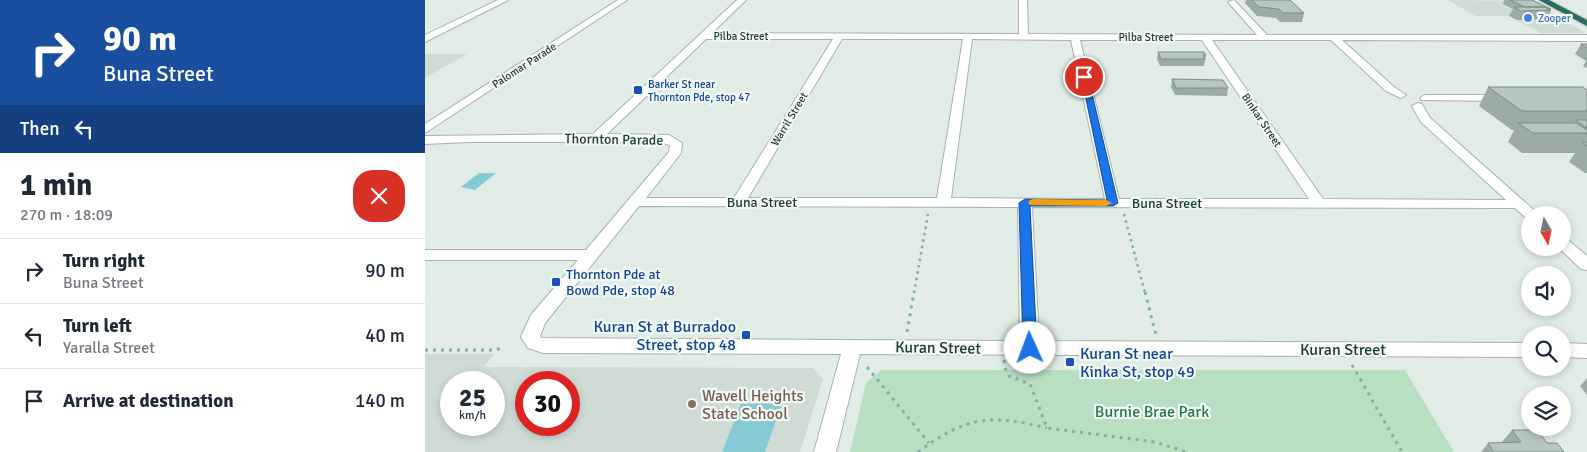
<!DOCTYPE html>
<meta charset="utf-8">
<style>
:root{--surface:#fff;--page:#f6f6f7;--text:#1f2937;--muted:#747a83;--line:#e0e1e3}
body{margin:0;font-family:Signika,sans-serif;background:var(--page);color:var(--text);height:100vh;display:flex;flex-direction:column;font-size:19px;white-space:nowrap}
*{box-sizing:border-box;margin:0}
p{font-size:16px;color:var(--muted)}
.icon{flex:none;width:28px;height:28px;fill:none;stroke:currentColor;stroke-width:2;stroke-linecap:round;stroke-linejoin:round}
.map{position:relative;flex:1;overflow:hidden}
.details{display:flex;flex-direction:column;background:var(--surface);width:425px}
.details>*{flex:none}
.banner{background:#1a4fa0;color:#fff;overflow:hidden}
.needle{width:32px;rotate:171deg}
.tools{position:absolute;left:1096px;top:206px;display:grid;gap:10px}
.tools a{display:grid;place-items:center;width:50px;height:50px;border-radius:50%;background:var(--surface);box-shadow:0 2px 8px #0003;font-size:25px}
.speed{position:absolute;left:15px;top:371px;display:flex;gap:10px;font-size:25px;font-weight:700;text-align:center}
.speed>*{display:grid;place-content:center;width:65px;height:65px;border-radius:50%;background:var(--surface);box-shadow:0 2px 8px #0003;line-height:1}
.speed small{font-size:12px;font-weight:400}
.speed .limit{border:8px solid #d22;background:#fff;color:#111}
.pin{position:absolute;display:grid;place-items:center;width:42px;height:42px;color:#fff;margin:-21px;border:2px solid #fff;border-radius:50%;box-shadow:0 1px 5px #0007}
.me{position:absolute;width:55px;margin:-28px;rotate:358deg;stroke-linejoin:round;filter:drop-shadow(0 0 4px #0008)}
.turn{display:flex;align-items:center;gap:18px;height:105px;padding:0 20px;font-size:22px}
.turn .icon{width:65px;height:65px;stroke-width:2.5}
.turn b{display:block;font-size:35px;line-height:42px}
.then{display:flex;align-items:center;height:48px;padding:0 20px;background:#0003;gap:10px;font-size:19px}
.round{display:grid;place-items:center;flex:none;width:52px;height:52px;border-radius:20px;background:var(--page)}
.overview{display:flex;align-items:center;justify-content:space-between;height:85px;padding:0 20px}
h1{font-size:30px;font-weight:700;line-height:38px}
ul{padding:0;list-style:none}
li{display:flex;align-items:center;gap:15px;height:65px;padding:0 20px;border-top:1px solid var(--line)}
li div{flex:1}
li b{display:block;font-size:19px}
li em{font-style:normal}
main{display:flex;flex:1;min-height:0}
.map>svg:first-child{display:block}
.built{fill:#cfdcd6;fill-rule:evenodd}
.green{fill:#b8dfc2}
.water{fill:#85c9d5}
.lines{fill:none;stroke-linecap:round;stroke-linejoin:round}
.minor-casing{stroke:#a3b4ae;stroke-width:2}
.highway-casing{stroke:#c1c9c7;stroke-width:2}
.path-far1{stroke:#7fb2a2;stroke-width:2.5;stroke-dasharray:2.5 4;stroke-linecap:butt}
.path{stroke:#7fb2a2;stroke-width:3;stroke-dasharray:3 5;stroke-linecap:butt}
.minor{fill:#fff;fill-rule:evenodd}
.highway{fill:#2a6c5e;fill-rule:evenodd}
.wall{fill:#9daba5}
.building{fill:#b6c7c0;stroke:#7f8b86}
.route{fill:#1a73e8;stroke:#114b97}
.slow{fill:#f59e0b}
.shop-dot{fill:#3f7fe0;stroke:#f1f9f5;stroke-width:2}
.transit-dot{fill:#1a4fb4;stroke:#f1f9f5;stroke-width:2}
.education-dot{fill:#8d6e63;stroke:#f1f9f5;stroke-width:2}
.labels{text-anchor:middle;stroke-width:4.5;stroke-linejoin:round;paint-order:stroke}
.far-shop-label{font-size:11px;fill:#366cbe;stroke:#f1f9f5;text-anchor:start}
.far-street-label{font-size:11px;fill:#203e36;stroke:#f1f9f5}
.far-transit-label{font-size:11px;fill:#164399;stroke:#f1f9f5;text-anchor:start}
.street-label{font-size:14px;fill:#203e36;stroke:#f1f9f5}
.transit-label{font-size:14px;fill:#164399;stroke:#f1f9f5;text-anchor:start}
.near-transit-label{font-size:16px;fill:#164399;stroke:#f1f9f5;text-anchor:end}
.near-street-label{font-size:16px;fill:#203e36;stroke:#f1f9f5}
.near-education-label{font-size:16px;fill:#785e54;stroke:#f1f9f5;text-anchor:start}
.near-park-label{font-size:16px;fill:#287746;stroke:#f1f9f5}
</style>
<main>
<section class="details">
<div class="banner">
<div class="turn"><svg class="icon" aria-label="right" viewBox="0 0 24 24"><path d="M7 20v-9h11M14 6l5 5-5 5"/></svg><div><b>90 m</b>Buna Street</div></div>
<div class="then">Then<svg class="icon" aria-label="left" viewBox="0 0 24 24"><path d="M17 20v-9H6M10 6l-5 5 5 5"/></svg></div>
</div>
<div class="overview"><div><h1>1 min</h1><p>270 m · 18:09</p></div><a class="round" style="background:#d93025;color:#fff"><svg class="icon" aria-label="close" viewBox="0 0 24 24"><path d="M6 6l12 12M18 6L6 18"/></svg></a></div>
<ul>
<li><svg class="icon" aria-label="right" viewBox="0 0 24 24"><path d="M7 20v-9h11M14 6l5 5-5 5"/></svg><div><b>Turn right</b><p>Buna Street</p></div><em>90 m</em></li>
<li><svg class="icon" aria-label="left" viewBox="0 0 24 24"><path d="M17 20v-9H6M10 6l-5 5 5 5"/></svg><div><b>Turn left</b><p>Yaralla Street</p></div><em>40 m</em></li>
<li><svg class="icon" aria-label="arrive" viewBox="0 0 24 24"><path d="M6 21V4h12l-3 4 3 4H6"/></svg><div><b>Arrive at destination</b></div><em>140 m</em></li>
</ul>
</section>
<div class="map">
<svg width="1162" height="452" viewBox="0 0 1162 452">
<rect width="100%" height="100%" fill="#e1ece7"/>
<path class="built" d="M1023 0 1099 1 1108 2 1161 33H1116L1084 16H1050Z
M0 54H42L0 78Z
M0 354H69L59 367 388 368 398 379 375 452H0ZM26 382H69V425H26ZM101 382H144V425H101Z"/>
<path class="green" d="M456 370H980L1029 452H425L441 383Z"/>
<path class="water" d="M54 173H71L50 190 36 187Z
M357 403 340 452H297L316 404Z"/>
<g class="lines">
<g class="minor-casing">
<path id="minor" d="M73 0H83L0 42V35Z
M193 0H202L0 133V124Z
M312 0H321L287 33 594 34V0H602L603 34 832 35 803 2 809 0 842 35H1162V41L917 40 969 87 981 95 976 98 961 91 906 40H787L898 199 1081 200 996 122 987 106 993 103 997 104 1005 118 1111 212 1113 215H1105V219L1101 218 1090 208 607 207 614 341 1105 343V357L435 354 411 452H389L416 354 118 353 103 348 96 337 106 315 153 260H0V250H161L244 152 245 145 233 142H43L0 144V136L168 134ZM281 39H408L309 198H221L256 153 257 143 244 135 182 134ZM417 39H538L512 198H323ZM547 39 646 40 680 199 526 198ZM655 40H777L884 199H694ZM214 206 593 207 595 341 117 338 115 336 120 323Z
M1000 95H1078L1083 98 1078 101 996 100 995 98Z
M1138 238 1143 240 1162 256V270L1156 269 1134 248H1138Z
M1138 343 1162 344V358L1138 357Z"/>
</g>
<g class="highway-casing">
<path id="highway" d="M1114 0H1124L1162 20V26Z"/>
</g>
<path class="path-far1" d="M699 214 720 293
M489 293 503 214"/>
<path class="path" d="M720 292 731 335
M482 332 489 292
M0 350H69L79 348
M579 360 580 368 584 376 605 384 622 428 730 442 762 452
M927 365 977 452
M442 367 504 443
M493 452C542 416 564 414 622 428"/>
<use href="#minor" class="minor"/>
<use href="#highway" class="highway"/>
</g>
<path class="wall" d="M821 0H865L879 13 877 22H855L851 18 832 16 820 3Z
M1079 0H1107L1126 9 1125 10H1126L1122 19 1092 20 1084 16 1088 9 1078 4Z
M1156 44H1162V68L1158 66 1161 61 1150 54Z
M733 52 781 55 779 66H735L732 59Z
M747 79 803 88 802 96 750 95 746 87Z
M1063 87 1162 90V173H1160L1144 162 1150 153H1097L1083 142 1089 130H1087L1054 106Z
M1162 378V395L1155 386Z
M1087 430 1122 443 1077 442Z
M1063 443 1069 452H1056Z"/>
<path class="building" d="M827 0H865L879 13H858L854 9 834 7Z
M1085 0H1107L1126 9H1123L1120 7H1100Z
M1089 7H1120L1126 10 1096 11Z
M1156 44H1162V48Z
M733 52H779L781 55H778L780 59H736Z
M747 79 798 80 803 88H751Z
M1063 87H1158L1162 90V111H1097Z
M1150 120H1162V128Z
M1093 123H1151L1162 130V133H1108Z
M1157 142H1162V146Z
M1087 430H1112L1122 443H1132L1139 452H1069L1063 443 1096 442Z"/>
<path class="route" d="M656 75 663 77 693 203 688 206H605L612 348 610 352 605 354 600 352 598 348 594 203 600 199 682 200Z"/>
<path class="slow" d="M609 199 681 200 687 203 681 206 605 205 603 203 605 200Z"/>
<circle class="shop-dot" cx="1103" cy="18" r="5"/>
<g class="transit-dot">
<rect x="208" y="85" width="10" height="10" rx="2.5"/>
<rect x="126" y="277" width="10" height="10" rx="2.5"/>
<rect x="316" y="330" width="10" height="10" rx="2.5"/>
<rect x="640" y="357" width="10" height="10" rx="2.5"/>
</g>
<circle class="education-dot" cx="267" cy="404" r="5"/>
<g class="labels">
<g class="far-shop-label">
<text x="1113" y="22">Zooper</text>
</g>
<g class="far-street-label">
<text x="316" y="40">Pilba Street</text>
<text x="721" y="41">Pilba Street</text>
<text transform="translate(99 65) rotate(-33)" y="4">Palomar Parade</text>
<text transform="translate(364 119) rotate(-59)" y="4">Warril Street</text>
<text transform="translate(837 120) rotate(56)" y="4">Binkar Street</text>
</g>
<g class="far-transit-label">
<text x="223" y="88">Barker St near<tspan x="223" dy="13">Thornton Pde, stop 47</tspan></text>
</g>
<g class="street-label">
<text transform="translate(189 139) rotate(1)" y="5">Thornton Parade</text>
<text x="337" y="207">Buna Street</text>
<text x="742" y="208">Buna Street</text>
</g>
<g class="transit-label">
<text x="141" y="279">Thornton Pde at<tspan x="141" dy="16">Bowd Pde, stop 48</tspan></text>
</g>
<g class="near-transit-label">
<text x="311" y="332">Kuran St at Burradoo<tspan x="311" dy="18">Street, stop 48</tspan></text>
<text x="655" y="359" text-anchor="start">Kuran St near<tspan x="655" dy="18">Kinka St, stop 49</tspan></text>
</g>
<g class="near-street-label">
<text transform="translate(513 347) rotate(1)" y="6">Kuran Street</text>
<text x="918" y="355">Kuran Street</text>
</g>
<g class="near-education-label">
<text x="277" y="401">Wavell Heights<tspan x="277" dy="18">State School</tspan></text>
</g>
<g class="near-park-label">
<text x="727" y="417">Burnie Brae Park</text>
</g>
</g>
</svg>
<div class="tools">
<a><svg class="needle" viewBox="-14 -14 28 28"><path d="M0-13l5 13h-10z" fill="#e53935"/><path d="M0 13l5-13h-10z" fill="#747a83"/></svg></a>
<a><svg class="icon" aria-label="sound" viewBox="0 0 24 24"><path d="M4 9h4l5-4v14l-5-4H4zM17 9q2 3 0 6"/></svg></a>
<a><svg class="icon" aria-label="search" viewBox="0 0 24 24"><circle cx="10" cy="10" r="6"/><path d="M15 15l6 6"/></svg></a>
<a><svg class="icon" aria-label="layers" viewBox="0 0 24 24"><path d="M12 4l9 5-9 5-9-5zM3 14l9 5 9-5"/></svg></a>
</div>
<div class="speed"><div>25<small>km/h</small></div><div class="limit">30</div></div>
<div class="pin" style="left:659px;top:77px;background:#d93025"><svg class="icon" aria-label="arrive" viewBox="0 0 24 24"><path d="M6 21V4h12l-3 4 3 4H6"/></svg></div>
<svg class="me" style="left:605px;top:348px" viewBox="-20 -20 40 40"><circle r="19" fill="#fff"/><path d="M0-13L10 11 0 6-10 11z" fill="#1a73e8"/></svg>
</div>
</main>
